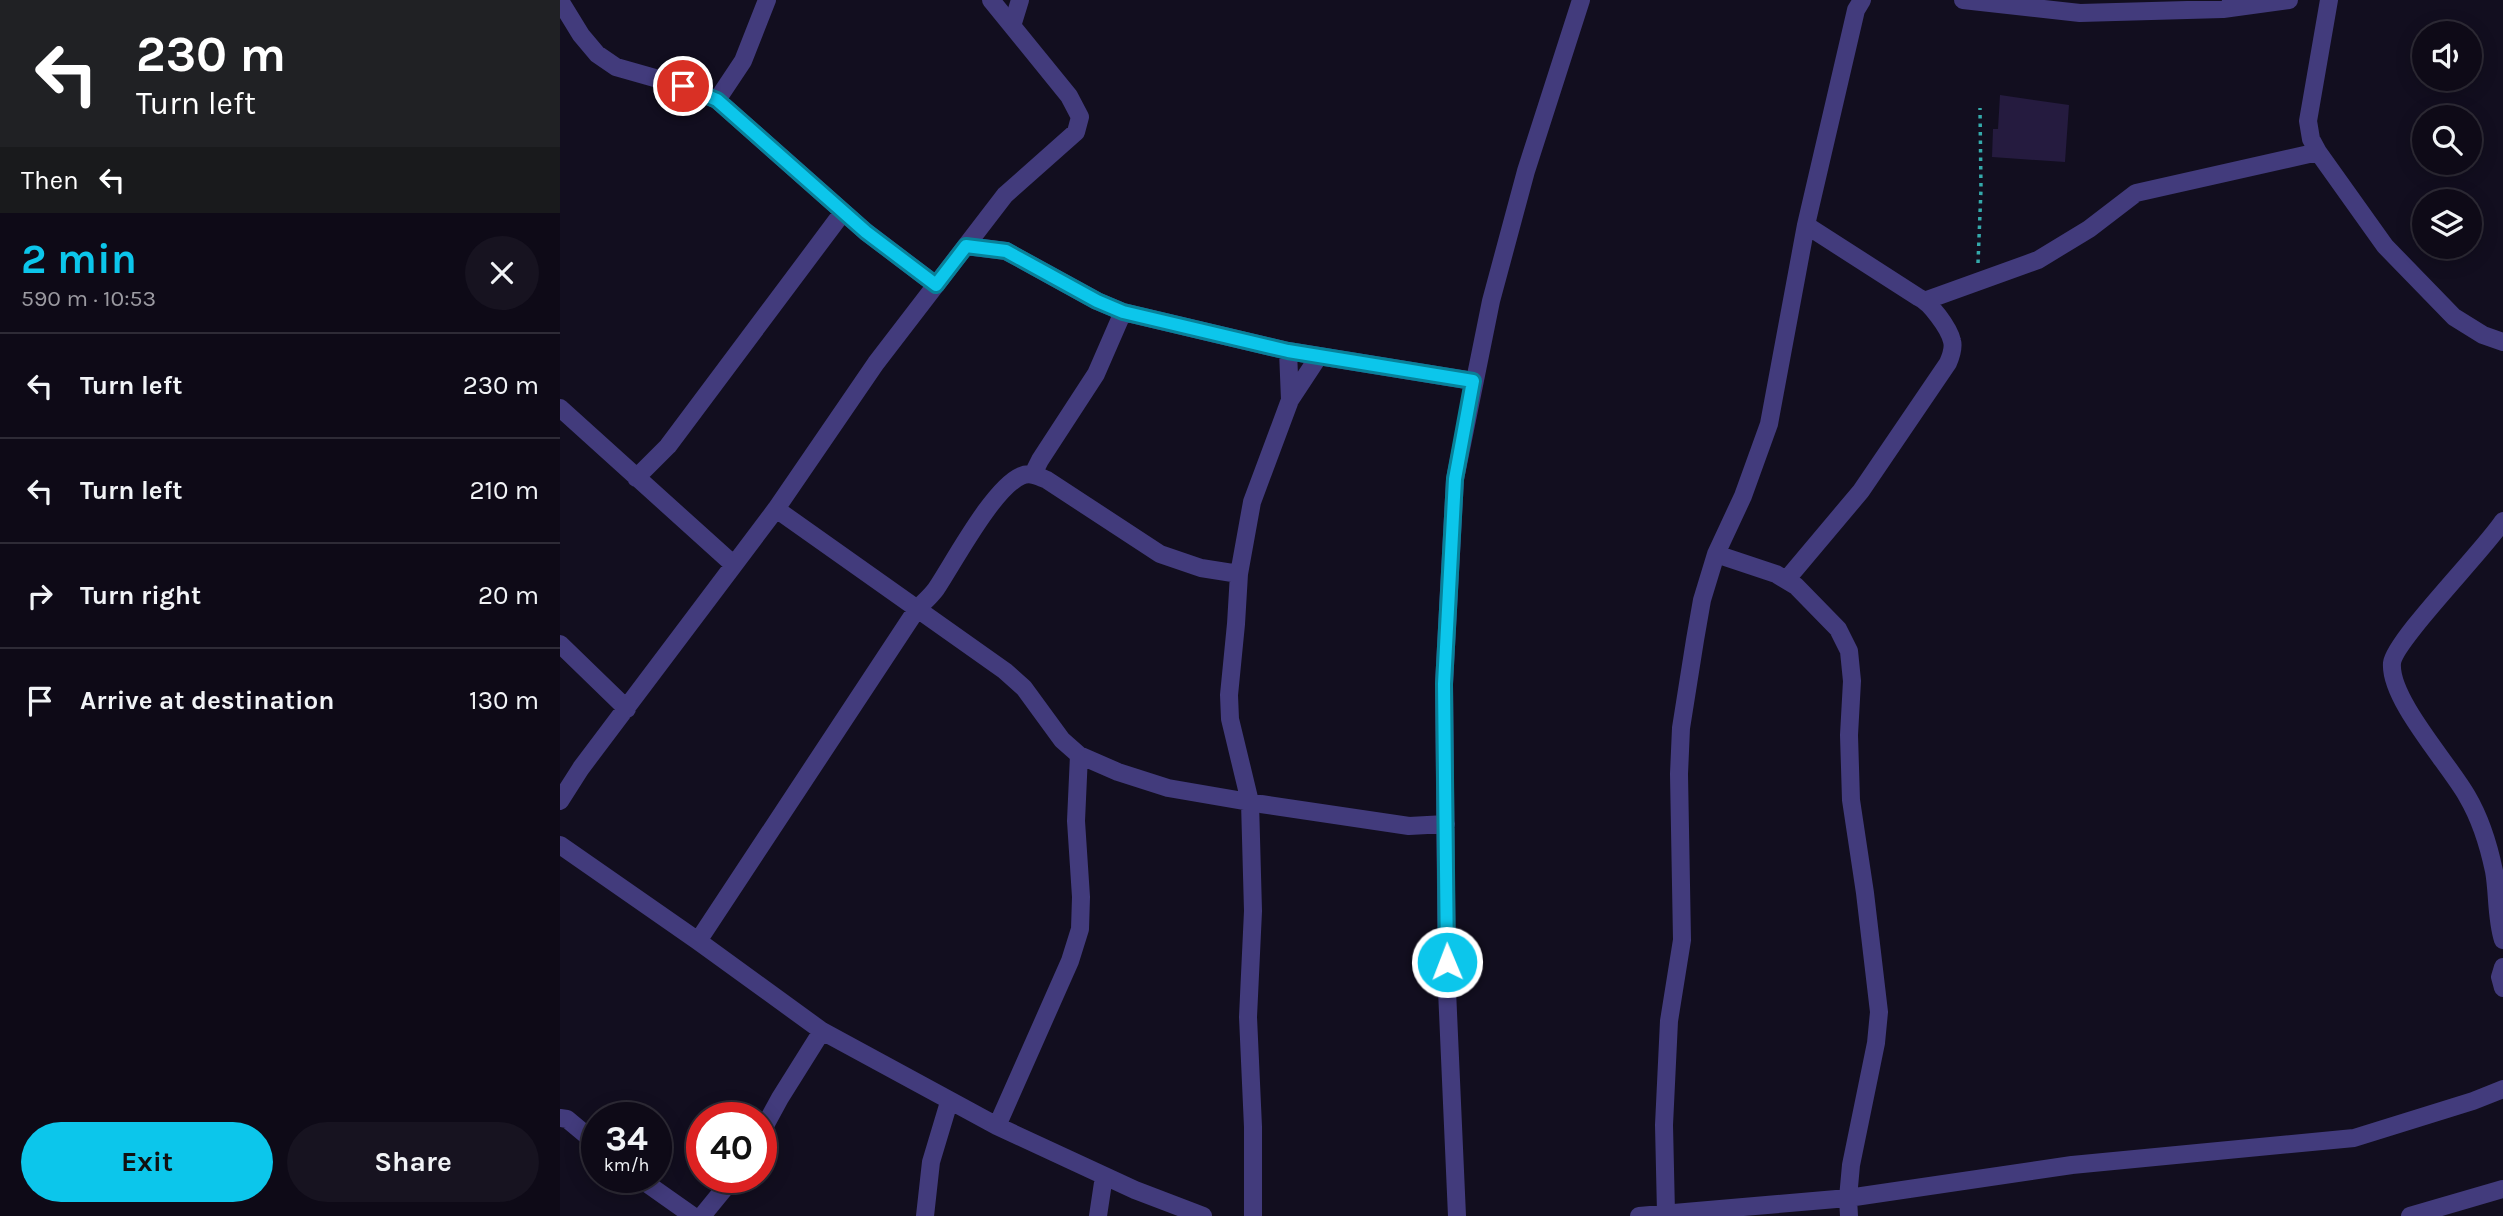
<!DOCTYPE html>
<meta charset="utf-8">
<style>
:root{--surface:#0e0a17;--page:#171320;--text:#f1f3f6;--muted:#9b9aa1;--line:#2e2b36;--accent:#0cc6eb}
body{margin:0;font-family:Karla,sans-serif;background:var(--page);color:var(--text);height:100vh;display:flex;flex-direction:column;font-size:26px;white-space:nowrap}
*{box-sizing:border-box;margin:0}
p{font-size:23px;color:var(--muted)}
.icon{flex:none;width:38px;height:38px;fill:none;stroke:currentColor;stroke-width:2;stroke-linecap:round;stroke-linejoin:round}
.map{position:relative;flex:1;overflow:hidden}
.details{display:flex;flex-direction:column;background:var(--surface);width:560px}
.details>*{flex:none}
.hud{background:#202124;color:#fff;overflow:hidden}
.buttons{position:absolute;left:1852px;top:21px;display:grid;gap:14px}
.buttons a{display:grid;place-items:center;width:70px;height:70px;border-radius:50%;background:var(--surface);box-shadow:0 4px 18px #0003,0 0 0 2px var(--line);font-size:35px}
.speed{position:absolute;left:21px;top:1102px;display:flex;gap:14px;font-size:35px;font-weight:700;text-align:center}
.speed>*{display:grid;place-content:center;width:91px;height:91px;border-radius:50%;background:var(--surface);box-shadow:0 4px 18px #0003,0 0 0 2px var(--line);line-height:1}
.speed small{font-size:18px;font-weight:400}
.speed .limit{border:10px solid #d22;background:#fff;color:#111}
.pin{position:absolute;display:grid;place-items:center;width:60px;height:60px;color:#fff;margin:-30px;border:4px solid #fff;border-radius:50%;box-shadow:0 2px 7px #0007}
.me{position:absolute;width:77px;margin:-38px;rotate:359deg;stroke-linejoin:round;filter:drop-shadow(0 0 5px #0008)}
.turn{display:flex;align-items:center;gap:24px;height:147px;padding:0 21px;font-size:32px}
.turn .icon{width:91px;height:91px;stroke-width:2.5}
.turn b{display:block;font-size:49px;line-height:60px}
.then{display:flex;align-items:center;height:66px;padding:0 21px;background:#0003;gap:14px;font-size:26px}
.round{display:grid;place-items:center;flex:none;width:74px;height:74px;border-radius:37px;background:var(--page)}
.summary{display:flex;align-items:center;justify-content:space-between;height:119px;padding:0 21px}
h1{font-size:42px;font-weight:700;line-height:52px;color:var(--accent)}
.action{display:flex;gap:14px;margin-top:auto;padding:14px 21px}
.action a{flex:1;height:80px;border-radius:42px;background:var(--accent);color:#111;font-size:28px;font-weight:700;line-height:80px;text-align:center}
.action a+a{background:var(--page);color:var(--text)}
ul{padding:0;list-style:none}
li{display:flex;align-items:center;gap:21px;height:105px;padding:0 21px;border-top:2px solid var(--line)}
li div{flex:1}
li b{display:block;font-size:26px}
li em{font-style:normal}
main{display:flex;flex:1;min-height:0}
.map>svg:first-child{display:block}
.building{fill:#251b3f}
.lines{fill:none;stroke-linecap:round;stroke-linejoin:round}
.path{stroke:#34aaab;stroke-width:3.5;stroke-dasharray:3.5 5;stroke-linecap:butt}
.minor{stroke:#423b7c;stroke-width:18}
.route-casing{stroke:#088199;stroke-width:18}
.route{stroke:#0cc6eb;stroke-width:12}
</style>
<main>
<section class="details">
<div class="hud">
<div class="turn"><svg class="icon" aria-label="left" viewBox="0 0 24 24"><path d="M17 20v-9H6M10 6l-5 5 5 5"/></svg><div><b>230 m</b>Turn left</div></div>
<div class="then">Then<svg class="icon" aria-label="left" viewBox="0 0 24 24"><path d="M17 20v-9H6M10 6l-5 5 5 5"/></svg></div>
</div>
<div class="summary"><div><h1>2 min</h1><p>590 m · 10:53</p></div><a class="round"><svg class="icon" aria-label="close" viewBox="0 0 24 24"><path d="M6 6l12 12M18 6L6 18"/></svg></a></div>
<ul>
<li><svg class="icon" aria-label="left" viewBox="0 0 24 24"><path d="M17 20v-9H6M10 6l-5 5 5 5"/></svg><div><b>Turn left</b></div><em>230 m</em></li>
<li><svg class="icon" aria-label="left" viewBox="0 0 24 24"><path d="M17 20v-9H6M10 6l-5 5 5 5"/></svg><div><b>Turn left</b></div><em>210 m</em></li>
<li><svg class="icon" aria-label="right" viewBox="0 0 24 24"><path d="M7 20v-9h11M14 6l5 5-5 5"/></svg><div><b>Turn right</b></div><em>20 m</em></li>
<li><svg class="icon" aria-label="arrive" viewBox="0 0 24 24"><path d="M6 21V4h12l-3 4 3 4H6"/></svg><div><b>Arrive at destination</b></div><em>130 m</em></li>
</ul>
<div class="action"><a>Exit</a><a>Share</a></div>
</section>
<div class="map">
<svg width="1943" height="1216" viewBox="0 0 1943 1216">
<rect width="100%" height="100%" fill="#120e1f"/>
<path class="building" d="M1440 95 1509 105 1505 162 1432 157 1433 129H1438Z"/>
<g class="lines">
<path class="path" d="M1418 263 1421 189 1420 108"/>
<path class="minor" d="M1403 0 1520 13 1663 9 1729 0
M1769 0 1748 121 1751 139 1758 152 1825 246 1894 317 1923 335 1943 342
M2 4 21 35 37 54 56 67 123 86 157 100 306 232 376 285
M452 26 460 0
M157 100 183 61 207 0
M406 246 446 251 537 301 563 312 728 351 913 381
M1367 300 1478 260 1529 229 1576 193 1758 152
M728 351 730 400
M0 408 174 565
M473 474 480 460 536 374 563 312
M76 478 108 446 283 212
M216 509 445 671 464 688 502 740 519 755 558 772 608 788 701 804 849 826 886 824
M1943 521C1925 549 1834 641 1832 663 1829 699 1889 764 1907 796 1920 818 1929 847 1934 871 1938 893 1936 918 1943 940
M1156 554 1216 574 1236 586 1278 629 1289 651 1292 681 1289 735 1291 800 1305 893 1319 1012 1316 1043 1291 1165 1288 1198 1289 1216
M1227 579 1301 491 1388 363C1391 356 1394 348 1392 341 1389 328 1370 302 1358 297L1246 225
M0 644 67 709
M0 801 21 768 216 509 316 363 445 195 516 132 520 117 509 96 431 0
M0 845 138 941 262 1031 437 1126 575 1190 643 1216
M138 941 357 609C364 602 371 596 376 589 394 562 433 488 461 476 470 472 478 476 487 480L600 554 641 568 679 574
M1943 967 1940 977 1943 988
M0 1118 7 1119 37 1144
M437 1126 510 961 520 929 521 897 516 821 519 755
M201 1133 220 1098 262 1031
M79 1178 133 1216
M1106 1213 1104 1125 1109 1021 1122 940 1119 774 1121 728 1135 640 1142 600 1156 554 1183 496 1209 424 1246 225 1296 10 1302 0
M142 1216 173 1178
M365 1216 371 1162 389 1102
M538 1216 544 1176
M693 1216V1127L688 1017 693 911 690 802 670 719 669 695 676 624 679 574 692 502 730 400 759 356
M897 1216 887 990 884 684 895 479 931 301 966 171 1021 0
M1079 1216 1288 1198 1512 1165 1794 1138 1913 1101 1943 1089
M1850 1216 1943 1189"/>
</g>
<g class="lines">
<g class="route-casing">
<path id="route" d="M123 86 157 100 306 232 376 285 406 246 446 251 537 301 563 312 728 351 913 381 895 479 884 684 887 962"/>
</g>
<use href="#route" class="route"/>
</g>
</svg>
<div class="buttons">
<a><svg class="icon" aria-label="sound" viewBox="0 0 24 24"><path d="M4 9h4l5-4v14l-5-4H4zM17 9q2 3 0 6"/></svg></a>
<a><svg class="icon" aria-label="search" viewBox="0 0 24 24"><circle cx="10" cy="10" r="6"/><path d="M15 15l6 6"/></svg></a>
<a><svg class="icon" aria-label="layers" viewBox="0 0 24 24"><path d="M12 4l9 5-9 5-9-5zM3 14l9 5 9-5"/></svg></a>
</div>
<div class="speed"><div>34<small>km/h</small></div><div class="limit">40</div></div>
<div class="pin" style="left:123px;top:86px;background:#d93025"><svg class="icon" aria-label="arrive" viewBox="0 0 24 24"><path d="M6 21V4h12l-3 4 3 4H6"/></svg></div>
<svg class="me" style="left:887px;top:962px" viewBox="-20 -20 40 40"><circle r="17" fill="#0cc6eb" stroke="#fff" stroke-width="3"/><path d="M0-11L8 9 0 5-8 9z" fill="#fff"/></svg>
</div>
</main>
